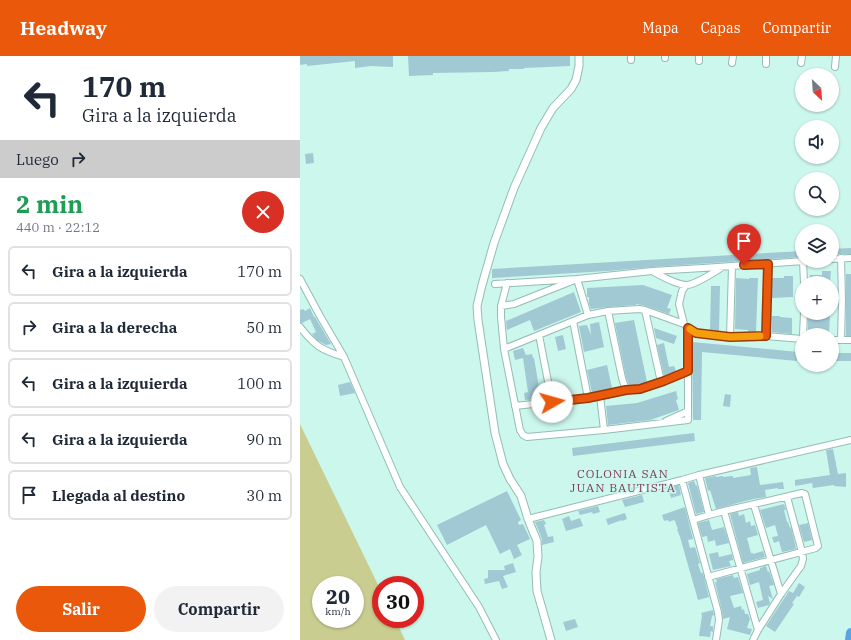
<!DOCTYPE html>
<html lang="es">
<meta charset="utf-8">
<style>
:root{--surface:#fff;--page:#f2f2f3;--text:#1f2937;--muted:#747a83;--line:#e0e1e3;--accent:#ea580c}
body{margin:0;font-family:"IBM Plex Serif",serif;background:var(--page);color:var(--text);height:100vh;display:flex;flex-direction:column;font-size:15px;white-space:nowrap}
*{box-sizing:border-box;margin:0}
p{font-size:13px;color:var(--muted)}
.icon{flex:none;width:22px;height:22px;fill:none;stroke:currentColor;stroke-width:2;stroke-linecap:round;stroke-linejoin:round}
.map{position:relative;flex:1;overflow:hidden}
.drawer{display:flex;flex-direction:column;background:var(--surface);width:300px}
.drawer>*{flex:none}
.top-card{background:#fff;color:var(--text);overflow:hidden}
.needle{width:26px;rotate:155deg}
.fabs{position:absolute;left:495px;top:12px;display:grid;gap:8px}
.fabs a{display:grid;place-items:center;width:44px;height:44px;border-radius:50%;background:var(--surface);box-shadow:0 1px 3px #0004;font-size:20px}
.speed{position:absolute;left:12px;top:520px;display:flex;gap:8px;font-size:20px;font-weight:700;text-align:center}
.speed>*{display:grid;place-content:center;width:52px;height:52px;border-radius:50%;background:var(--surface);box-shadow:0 1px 3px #0004;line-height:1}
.speed small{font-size:10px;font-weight:400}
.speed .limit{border:6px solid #d22;background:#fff;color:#111}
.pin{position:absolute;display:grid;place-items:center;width:34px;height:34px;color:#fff;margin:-41px -17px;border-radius:50% 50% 50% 0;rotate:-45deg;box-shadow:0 0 4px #0007}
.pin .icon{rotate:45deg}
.me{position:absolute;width:44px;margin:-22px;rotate:83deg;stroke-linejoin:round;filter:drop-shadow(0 0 3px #0008)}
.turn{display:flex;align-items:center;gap:14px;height:84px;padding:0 16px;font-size:18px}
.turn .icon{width:52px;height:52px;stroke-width:2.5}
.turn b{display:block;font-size:28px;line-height:34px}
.then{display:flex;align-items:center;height:38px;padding:0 16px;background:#0003;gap:8px;font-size:15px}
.round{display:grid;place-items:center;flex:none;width:42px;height:42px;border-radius:21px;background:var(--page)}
.summary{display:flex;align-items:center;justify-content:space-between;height:68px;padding:0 16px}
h1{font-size:24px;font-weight:700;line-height:30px;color:#1e9e55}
.button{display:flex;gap:8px;margin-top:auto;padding:8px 16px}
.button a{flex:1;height:46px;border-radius:24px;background:var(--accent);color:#fff;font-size:16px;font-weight:700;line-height:46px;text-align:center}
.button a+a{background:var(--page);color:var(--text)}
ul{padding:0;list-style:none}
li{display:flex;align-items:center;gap:12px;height:50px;margin:0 8px 6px;padding:0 8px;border:2px solid var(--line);border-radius:6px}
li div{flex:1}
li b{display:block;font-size:15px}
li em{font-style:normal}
header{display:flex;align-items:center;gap:24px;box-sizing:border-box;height:56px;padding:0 20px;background:var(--accent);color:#fff}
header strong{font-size:19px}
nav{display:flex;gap:22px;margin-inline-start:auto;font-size:14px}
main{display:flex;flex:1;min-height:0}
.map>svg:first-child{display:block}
.green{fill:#cacd90;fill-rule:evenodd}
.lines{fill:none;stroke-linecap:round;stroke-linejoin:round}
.river{stroke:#5ca3e6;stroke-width:10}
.building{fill:#a0c9d4}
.minor-casing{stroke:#93bdb4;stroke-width:8}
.tertiary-casing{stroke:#93bdb4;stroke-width:9}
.minor{stroke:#fff;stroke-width:6}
.tertiary{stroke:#fff;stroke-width:7}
.route-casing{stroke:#983908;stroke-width:10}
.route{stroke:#ea580c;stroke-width:7}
.slow{stroke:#f59e0b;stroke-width:7}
.labels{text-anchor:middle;stroke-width:3;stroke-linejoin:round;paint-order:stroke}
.neighbourhood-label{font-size:12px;letter-spacing:1px;fill:#803e5e;stroke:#ccf7ed}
</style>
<header>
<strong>Headway</strong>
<nav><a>Mapa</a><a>Capas</a><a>Compartir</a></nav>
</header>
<main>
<section class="drawer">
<div class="top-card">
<div class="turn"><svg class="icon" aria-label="left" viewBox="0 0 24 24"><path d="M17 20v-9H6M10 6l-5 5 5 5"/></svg><div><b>170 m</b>Gira a la izquierda</div></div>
<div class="then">Luego<svg class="icon" aria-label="right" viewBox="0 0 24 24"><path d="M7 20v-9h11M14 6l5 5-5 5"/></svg></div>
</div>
<div class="summary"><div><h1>2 min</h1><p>440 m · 22:12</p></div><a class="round" style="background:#d93025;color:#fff"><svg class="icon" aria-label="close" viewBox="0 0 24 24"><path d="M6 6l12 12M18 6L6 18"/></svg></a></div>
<ul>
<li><svg class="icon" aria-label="left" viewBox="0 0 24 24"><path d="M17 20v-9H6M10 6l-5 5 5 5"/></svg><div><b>Gira a la izquierda</b></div><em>170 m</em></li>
<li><svg class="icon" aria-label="right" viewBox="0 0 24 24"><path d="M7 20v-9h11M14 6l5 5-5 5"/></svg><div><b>Gira a la derecha</b></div><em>50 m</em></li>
<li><svg class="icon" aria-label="left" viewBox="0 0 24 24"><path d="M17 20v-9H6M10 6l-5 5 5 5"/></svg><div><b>Gira a la izquierda</b></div><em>100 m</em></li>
<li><svg class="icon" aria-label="left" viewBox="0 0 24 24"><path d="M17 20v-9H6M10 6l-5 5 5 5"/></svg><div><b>Gira a la izquierda</b></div><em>90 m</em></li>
<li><svg class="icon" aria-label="arrive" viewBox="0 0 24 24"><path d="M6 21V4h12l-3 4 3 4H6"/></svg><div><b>Llegada al destino</b></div><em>30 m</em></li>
</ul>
<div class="button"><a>Salir</a><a>Compartir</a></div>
</section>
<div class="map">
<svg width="551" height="584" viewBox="0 0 551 584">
<rect width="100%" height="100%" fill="#ccf7ed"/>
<path class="green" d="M0 368 81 535V563H95L105 584H0ZM21 529H55V563H21Z"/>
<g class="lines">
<path class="river" d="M550 584 551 577"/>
</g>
<path class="building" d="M0 0H93V11L71 10 55 12V5L7 10V8L0 9Z
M108 0H270V10L224 12V13H209V15L193 16 133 17V19L109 20Z
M13 97 14 107 6 108 5 98Z
M551 192V198H532V193Z
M502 195V201L352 211 307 215 192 222V213Z
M522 215H531L530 227H509L510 219H522Z
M546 218H551V280H546Z
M484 220H493V241L472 242V222H484Z
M436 222 449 223V222H458L456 276H448V274L435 273Z
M343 229 372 239 367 252 371 253 369 258 346 250 336 248V249L308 251 291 253 289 248V241H287V232Z
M411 230H420L419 275 410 274Z
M274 236 281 256 234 275 230 264 207 274 206 265Z
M10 252 14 261H15L31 288 26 289 17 284 12 278 16 276 10 263 2 267H0V254L3 253 5 255Z
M508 257H530L529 279H508Z
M472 260H480V261L492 262V278L472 276Z
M334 264 347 326 339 329H329L326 321 315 267Z
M299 266 304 291 284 296 279 270 287 269 291 279 290 268Z
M354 272 377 280 374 288 356 282Z
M263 279 266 293 258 295 255 281Z
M392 286 498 296 497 305 402 296 401 364H393Z
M364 287 369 311 374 310 376 315 364 320 357 289Z
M223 292 226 299 232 298 233 302H234L241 343 225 344 224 337 228 336 223 302 215 304 213 295Z
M532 297H551V305H532Z
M307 309 312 332 292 337 287 314Z
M50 326 55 337 40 340 38 329Z
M376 335 378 343 376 344 379 354 350 364 308 369 306 350 337 347Z
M425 338 431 339 430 351 423 350Z
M394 377 395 385 273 400 272 392Z
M533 393 538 418 546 417V431L534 430V429L513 432 512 427 495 430V424L530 419 526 394Z
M457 411 460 429 483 426 484 433H478V432L465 434 466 441 454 443 441 446 416 453 410 434 408 435 405 422 416 420V421L423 420V421L433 420V422L451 419 450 412Z
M394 425 396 430 397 429 404 456 396 458 388 427Z
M379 429 381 439 371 442 368 432Z
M207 435 221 464 218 466 219 469 223 468 230 483 217 489 222 499 214 503 210 493 200 498 186 469 147 489 137 469Z
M342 439 344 446 325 451 322 444Z
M484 448 486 454H484L487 466H488L490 472 491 471 495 488 496 493 482 496 479 485 474 487 472 481 478 480 475 469 466 472 460 454Z
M298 450 300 456 293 458 292 456 280 459 278 455Z
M385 451 393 483 388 484 390 492 395 491 400 507 398 508 401 517H403L409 541 398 544 380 481 377 473H378L375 465 374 464 369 466 368 464 364 465 362 459Z
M438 456 439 460 444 458 446 467 450 465 451 470 455 469 458 479 447 482 451 497H453V498L463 495 465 501 443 507 430 458Z
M325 457 327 463 322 465V464L308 469 306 463Z
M269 460 271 465 280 462 283 470 266 475 262 463Z
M244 464 246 468 244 469 248 481 253 480 254 486 242 489V483L235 466Z
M409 464 412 474 424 471 429 487 416 490 415 484 408 486 407 480 402 481 398 467Z
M508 467 512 484 504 486 499 469Z
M418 496 419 501 432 498 433 504 429 505 431 510 413 514 409 498Z
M213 507 216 516 203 520 208 531 202 533 199 525 185 528 184 523 188 522V514H205L204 510Z
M466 510 468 516 469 515 474 529 469 530 473 543 468 540 470 547 469 549 458 552 456 546 463 544 459 526 450 529 447 518 460 514V512Z
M433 519 434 522 438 521 443 537 430 540 434 552 441 550 442 554 444 553 445 558H448L450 563 447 572 452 573 450 579 427 573 430 561 423 563 422 555 415 526H417L416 523Z
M499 527 505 531 499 541 497 540 492 547 494 548 475 576 466 570 489 535 493 537Z
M413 554 414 559 412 560 410 570H413V576L411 575 410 581 399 580 402 559 401 557Z
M275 563 278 571 266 575 263 566Z"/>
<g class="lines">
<g class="minor-casing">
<path id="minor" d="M365 2V0
M331 4V0
M399 5V0
M432 7 433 0
M501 7 502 0
M466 8V0
M535 11 536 0
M532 203 551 202
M503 205 504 227
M352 215C361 220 377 229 387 229 394 229 415 216 421 212
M0 223 20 260 44 301 100 431 179 551 196 584
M207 227 201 250V261L204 293 220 374 223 379 227 381 304 374 388 364V272
M195 228 277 223 352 215 403 212 504 205
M386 229 382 235 379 248 384 268 388 272 396 277 430 281 466 280 502 283
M201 250 214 248 277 223 288 259
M345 254 361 326
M308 255 322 322 326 334
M273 265 288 342
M0 271C15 290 21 294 44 301
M239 279 252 346
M503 279 504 257
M466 280 468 208
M430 281 432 210
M532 284H551
M541 284 542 244 541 202
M204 293 288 259 308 255 339 253 345 254 384 268
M300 340 304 374
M215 350 288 342 326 334 340 333 364 325 388 315
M366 365 384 357 388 355
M399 419 409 459 424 455 458 574
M382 424 418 556 419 564 416 584
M454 449 481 538
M228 463 382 424 399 419 551 384
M393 464 409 459
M408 521 516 492 518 490 505 438 502 437 424 455
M453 584 458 574 481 538 501 510 503 503 502 496 487 441"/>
</g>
<g class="tertiary-casing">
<path id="tertiary" d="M251 584 237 535 236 516 238 501 237 485 228 463 221 440 210 423 203 408 195 377 178 264 177 250 182 229 194 187 214 132 241 72 253 52 271 33 276 24 279 10V0"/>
</g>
<use href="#minor" class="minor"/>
<use href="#tertiary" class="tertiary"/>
</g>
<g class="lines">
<g class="route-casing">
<path id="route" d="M252 346 288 342 326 334 340 333 364 325 388 315V272L396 277 430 281 466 280 468 208 444 209"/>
</g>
<use href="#route" class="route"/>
<path class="slow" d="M390 273 396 277 430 281 460 280"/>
</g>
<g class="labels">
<g class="neighbourhood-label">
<text x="323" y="422">COLONIA SAN<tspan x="323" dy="14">JUAN BAUTISTA</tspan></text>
</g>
</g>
</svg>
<div class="fabs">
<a><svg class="needle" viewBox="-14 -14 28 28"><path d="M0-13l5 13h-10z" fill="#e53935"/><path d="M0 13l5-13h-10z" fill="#747a83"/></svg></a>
<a><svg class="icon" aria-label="sound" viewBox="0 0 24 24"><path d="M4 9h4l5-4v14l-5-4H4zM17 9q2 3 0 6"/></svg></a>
<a><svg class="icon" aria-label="search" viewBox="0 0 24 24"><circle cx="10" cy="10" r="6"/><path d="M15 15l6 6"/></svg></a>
<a><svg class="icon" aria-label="layers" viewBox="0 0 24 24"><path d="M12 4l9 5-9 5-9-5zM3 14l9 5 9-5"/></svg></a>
<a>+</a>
<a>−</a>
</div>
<div class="speed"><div>20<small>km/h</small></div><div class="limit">30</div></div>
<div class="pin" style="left:444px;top:209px;background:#d93025"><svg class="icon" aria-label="arrive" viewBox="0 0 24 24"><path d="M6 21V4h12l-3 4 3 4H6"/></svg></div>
<svg class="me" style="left:252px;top:346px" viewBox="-20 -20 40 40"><circle r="19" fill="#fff"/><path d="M0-13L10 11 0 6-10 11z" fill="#ea580c"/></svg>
</div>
</main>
